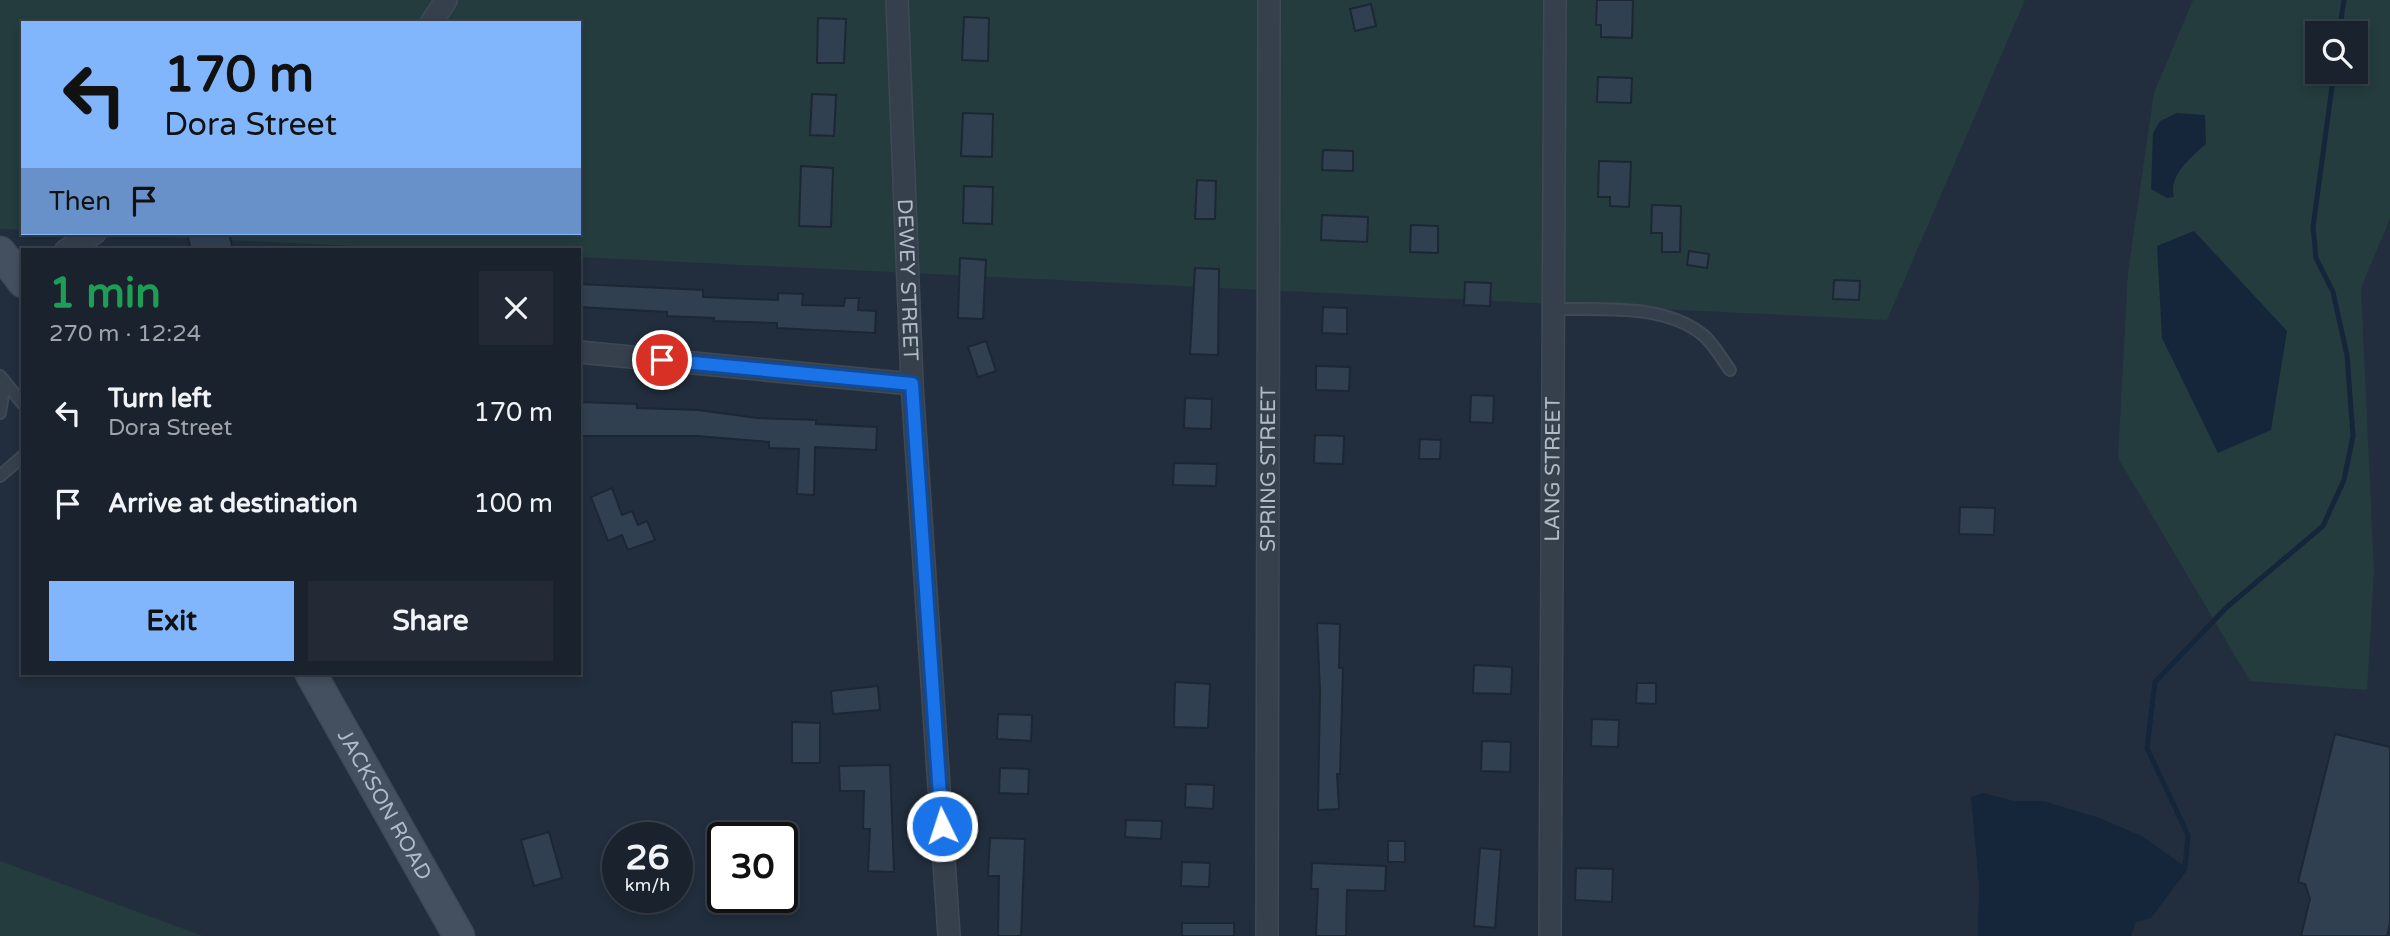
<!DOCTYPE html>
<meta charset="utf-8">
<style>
:root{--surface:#1a222e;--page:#232a36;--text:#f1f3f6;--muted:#9fa4aa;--line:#383f4a;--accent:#82b6fc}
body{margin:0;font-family:"Varela Round",sans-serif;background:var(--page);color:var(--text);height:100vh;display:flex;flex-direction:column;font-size:26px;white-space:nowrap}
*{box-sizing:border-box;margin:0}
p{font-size:23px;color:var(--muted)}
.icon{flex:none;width:38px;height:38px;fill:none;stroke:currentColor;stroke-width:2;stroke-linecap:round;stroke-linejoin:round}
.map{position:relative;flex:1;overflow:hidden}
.side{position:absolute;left:21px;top:248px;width:560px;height:427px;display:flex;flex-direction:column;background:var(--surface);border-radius:0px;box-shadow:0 4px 10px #0003,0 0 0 2px var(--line)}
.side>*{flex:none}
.banner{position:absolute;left:21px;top:21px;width:560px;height:214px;border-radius:0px;box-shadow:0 4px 10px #0003,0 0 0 2px var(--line);background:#82b6fc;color:#111;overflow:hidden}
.controls{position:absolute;left:2305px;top:21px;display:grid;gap:14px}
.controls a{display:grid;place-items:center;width:63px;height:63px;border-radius:0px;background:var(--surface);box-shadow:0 4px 10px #0003,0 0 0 2px var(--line);font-size:35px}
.speed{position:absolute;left:602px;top:822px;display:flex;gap:14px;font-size:35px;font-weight:700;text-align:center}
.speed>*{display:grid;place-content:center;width:91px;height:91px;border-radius:50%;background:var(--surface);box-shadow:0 4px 10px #0003,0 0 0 2px var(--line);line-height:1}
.speed small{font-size:18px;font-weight:400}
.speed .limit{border:4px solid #111;border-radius:10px;background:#fff;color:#111}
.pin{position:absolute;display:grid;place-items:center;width:60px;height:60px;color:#fff;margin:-30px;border:4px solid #fff;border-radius:50%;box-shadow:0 2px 7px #0007}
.me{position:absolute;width:77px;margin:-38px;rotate:356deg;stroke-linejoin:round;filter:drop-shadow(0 0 5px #0008)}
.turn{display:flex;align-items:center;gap:24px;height:147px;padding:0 28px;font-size:32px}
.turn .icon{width:91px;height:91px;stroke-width:2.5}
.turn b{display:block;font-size:49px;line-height:60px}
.then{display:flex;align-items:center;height:66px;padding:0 28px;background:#0003;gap:14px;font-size:26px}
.round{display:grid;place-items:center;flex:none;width:74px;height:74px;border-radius:0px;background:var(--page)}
.headline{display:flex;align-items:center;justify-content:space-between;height:119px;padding:0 28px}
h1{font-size:42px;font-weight:700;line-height:52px;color:#1e9e55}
.primary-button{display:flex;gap:14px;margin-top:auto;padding:14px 28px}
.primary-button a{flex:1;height:80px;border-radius:0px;background:var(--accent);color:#111;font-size:28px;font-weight:700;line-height:80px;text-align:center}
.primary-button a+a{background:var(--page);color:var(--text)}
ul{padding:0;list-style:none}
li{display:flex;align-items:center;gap:21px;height:91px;padding:0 28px}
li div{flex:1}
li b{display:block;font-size:26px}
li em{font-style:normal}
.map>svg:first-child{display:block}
.green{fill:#243c3e;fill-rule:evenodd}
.water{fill:#15263b}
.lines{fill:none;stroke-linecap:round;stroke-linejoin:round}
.stream{stroke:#15263b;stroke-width:5}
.building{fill:#314051;stroke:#1d2733;stroke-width:2}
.lane-casing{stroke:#3f4955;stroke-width:14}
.street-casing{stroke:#3f4955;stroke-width:24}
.secondary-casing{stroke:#3f4955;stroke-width:33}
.lane{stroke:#36404d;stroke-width:10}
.street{stroke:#36404d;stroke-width:21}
.secondary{stroke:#444f60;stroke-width:30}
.route-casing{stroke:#114b97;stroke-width:18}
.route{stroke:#1a73e8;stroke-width:12}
.labels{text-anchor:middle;stroke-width:7;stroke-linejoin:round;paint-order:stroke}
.street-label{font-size:21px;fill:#b1bbc8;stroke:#1b2531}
</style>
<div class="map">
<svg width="2390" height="936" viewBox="0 0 2390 936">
<rect width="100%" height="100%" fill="#222e3d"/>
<path class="green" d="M0 0H2025L1887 320 579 257V250H439L75 233H579V23H23V230L0 229Z
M2193 0H2390V218L2361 288 2374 571 2367 690 2250 681 2118 458 2128 272 2154 93ZM2317 33H2356V72H2317Z
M0 861 203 936H0Z"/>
<path class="water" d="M2177 113 2205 115 2206 144C2191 157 2168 176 2174 197L2167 198 2151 189 2153 133 2160 121Z
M2194 231 2287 331 2271 430 2218 453 2162 338 2157 246Z
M1983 793 2014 801H2043L2097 817 2142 836 2188 869 2151 918 2136 922 2131 936H1978L1979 885 1971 797Z"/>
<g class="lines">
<path class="stream" d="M2339 33 2344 0
M2185 867 2188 835 2147 748 2155 682 2227 607 2323 526 2344 480 2353 436 2347 355 2333 292 2316 258 2313 227 2334 72"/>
</g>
<path class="building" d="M1597 0H1633L1632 38 1601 37V25H1596Z
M1371 4 1376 26 1355 31 1350 9Z
M964 17 989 18 988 61 962 60Z
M818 18 846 19 844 63H817Z
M1598 77 1632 78 1631 103 1597 102Z
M812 94 836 95 834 136 810 135Z
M963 113 993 114 992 157 961 156Z
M1323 150 1353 151V171L1322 170Z
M1599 161 1631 162 1629 207 1610 206V197H1598Z
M801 166 833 168 831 227 799 226Z
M1197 180 1216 181 1215 219H1195Z
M964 186 993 187 992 224 963 223Z
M1652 205 1681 206 1680 252H1662V233H1651Z
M1322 215 1368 217 1367 242 1321 240Z
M1411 225 1438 226V253L1410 252Z
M187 233H229L233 250H191Z
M1689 251 1709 254 1707 268 1687 265Z
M960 258 986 260 983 319 958 318Z
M1195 268 1219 269 1218 355 1190 354Z
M1834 280 1860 281 1859 300 1833 299Z
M1465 282 1491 283 1490 306 1464 305Z
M579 284 703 290V297L778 300V293L803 294 802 305 844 306 845 298H859L858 310 876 311 875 333 777 328V323L714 321V318L667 316V312L579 307Z
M1323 307 1347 308V334L1322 333Z
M986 341 996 371 978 377 968 347Z
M1316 366 1350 367 1349 391 1316 390Z
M1471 395 1494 396 1493 423 1470 422Z
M1185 398 1212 399 1211 429 1184 428Z
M579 402 637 404V408L698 410 757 418 816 420V424L877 427 876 450 815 447 814 495 797 494 799 449 769 448V442L697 436H579Z
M1315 435 1344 436 1343 464 1314 463Z
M1420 439 1441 440 1440 459H1419Z
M1174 463 1217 464 1216 486 1173 485Z
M612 488 622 515 632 511 638 525 647 521 655 540 628 550 622 535 608 541 591 497Z
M1960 507 1995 508 1994 535 1959 534Z
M1317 623 1340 624 1339 668H1343L1340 774H1337L1339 809 1318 810 1320 691Z
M1474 665 1512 667 1511 694 1473 693Z
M1175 682 1210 684 1208 728 1174 727Z
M1637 683H1656V704L1636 703Z
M878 686 880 710 833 714 831 691Z
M998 714 1032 715 1031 741 997 739Z
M1592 719 1619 720 1618 747 1591 746Z
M792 722 820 723V763H792Z
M2335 734 2390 747V923L2387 936H2301L2310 899 2305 884 2298 882Z
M1482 741 1511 742 1510 772 1481 771Z
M890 765 894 872 868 871 870 829H863L864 791H840L839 766Z
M1000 768 1029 769 1028 794 999 793Z
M1186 784 1214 785 1213 809 1185 807Z
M1126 820 1162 821 1161 839 1125 837Z
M549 832 562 878 534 886 521 840Z
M990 838 1025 839 1021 936H998L999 876H988Z
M1388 841H1405V862H1388Z
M1480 848 1501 850 1495 928 1474 926Z
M1182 862 1210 863 1209 887 1181 886Z
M1312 863 1386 866 1385 891 1347 890 1346 936H1316L1318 889H1311Z
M1576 868 1613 869 1612 902 1575 900Z
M1182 923H1234V936H1182Z"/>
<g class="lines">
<g class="lane-casing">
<path id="lane" d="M1553 309C1600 310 1664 303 1703 335 1713 343 1722 359 1730 370
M0 376 23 404
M0 413 5 382
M0 476 23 456"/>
</g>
<g class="street-casing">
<g id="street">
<path id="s1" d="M897 0 912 384 949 936"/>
<path d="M431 23 446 0"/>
<path d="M66 250 95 233"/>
<path d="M579 352 912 384"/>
<path id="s2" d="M1267 936 1269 0"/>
<path id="s3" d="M1550 936 1555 0"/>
</g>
</g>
<g class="secondary-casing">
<g id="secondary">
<path d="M0 252 23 282"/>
<path id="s4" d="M311 674 459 936"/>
</g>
</g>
<use href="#lane" class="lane"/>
<use href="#street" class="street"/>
<use href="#secondary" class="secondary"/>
</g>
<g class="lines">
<g class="route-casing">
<path id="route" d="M662 360 912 384 942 826"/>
</g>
<use href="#route" class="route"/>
</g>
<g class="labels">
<g class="street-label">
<text dy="7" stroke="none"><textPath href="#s1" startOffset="280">DEWEY STREET</textPath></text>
<text dy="7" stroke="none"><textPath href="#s2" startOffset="467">SPRING STREET</textPath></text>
<text dy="7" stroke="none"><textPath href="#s3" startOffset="467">LANG STREET</textPath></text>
<text dy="7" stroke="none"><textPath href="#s4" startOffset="150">JACKSON ROAD</textPath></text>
</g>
</g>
</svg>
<div class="controls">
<a><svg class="icon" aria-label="search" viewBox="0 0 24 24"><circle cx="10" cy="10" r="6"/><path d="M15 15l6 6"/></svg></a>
</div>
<div class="speed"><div>26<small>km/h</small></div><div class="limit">30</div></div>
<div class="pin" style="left:662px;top:360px;background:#d93025"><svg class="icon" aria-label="arrive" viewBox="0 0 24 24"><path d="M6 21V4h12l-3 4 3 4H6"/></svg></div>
<svg class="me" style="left:942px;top:826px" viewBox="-20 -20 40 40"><circle r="17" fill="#1a73e8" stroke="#fff" stroke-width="3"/><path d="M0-11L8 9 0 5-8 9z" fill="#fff"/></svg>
<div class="banner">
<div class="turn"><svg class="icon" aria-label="left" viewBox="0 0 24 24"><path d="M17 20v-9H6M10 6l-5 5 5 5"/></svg><div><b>170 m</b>Dora Street</div></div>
<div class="then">Then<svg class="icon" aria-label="arrive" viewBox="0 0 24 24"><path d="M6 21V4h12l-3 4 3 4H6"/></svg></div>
</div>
<section class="side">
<div class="headline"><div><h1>1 min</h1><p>270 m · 12:24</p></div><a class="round"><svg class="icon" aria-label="close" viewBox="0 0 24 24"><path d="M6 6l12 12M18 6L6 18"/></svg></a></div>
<ul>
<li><svg class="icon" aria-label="left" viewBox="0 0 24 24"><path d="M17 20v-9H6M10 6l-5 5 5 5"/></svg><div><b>Turn left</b><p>Dora Street</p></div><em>170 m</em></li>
<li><svg class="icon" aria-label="arrive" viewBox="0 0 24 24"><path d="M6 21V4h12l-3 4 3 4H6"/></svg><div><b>Arrive at destination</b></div><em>100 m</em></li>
</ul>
<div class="primary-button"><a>Exit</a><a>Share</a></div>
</section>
</div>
